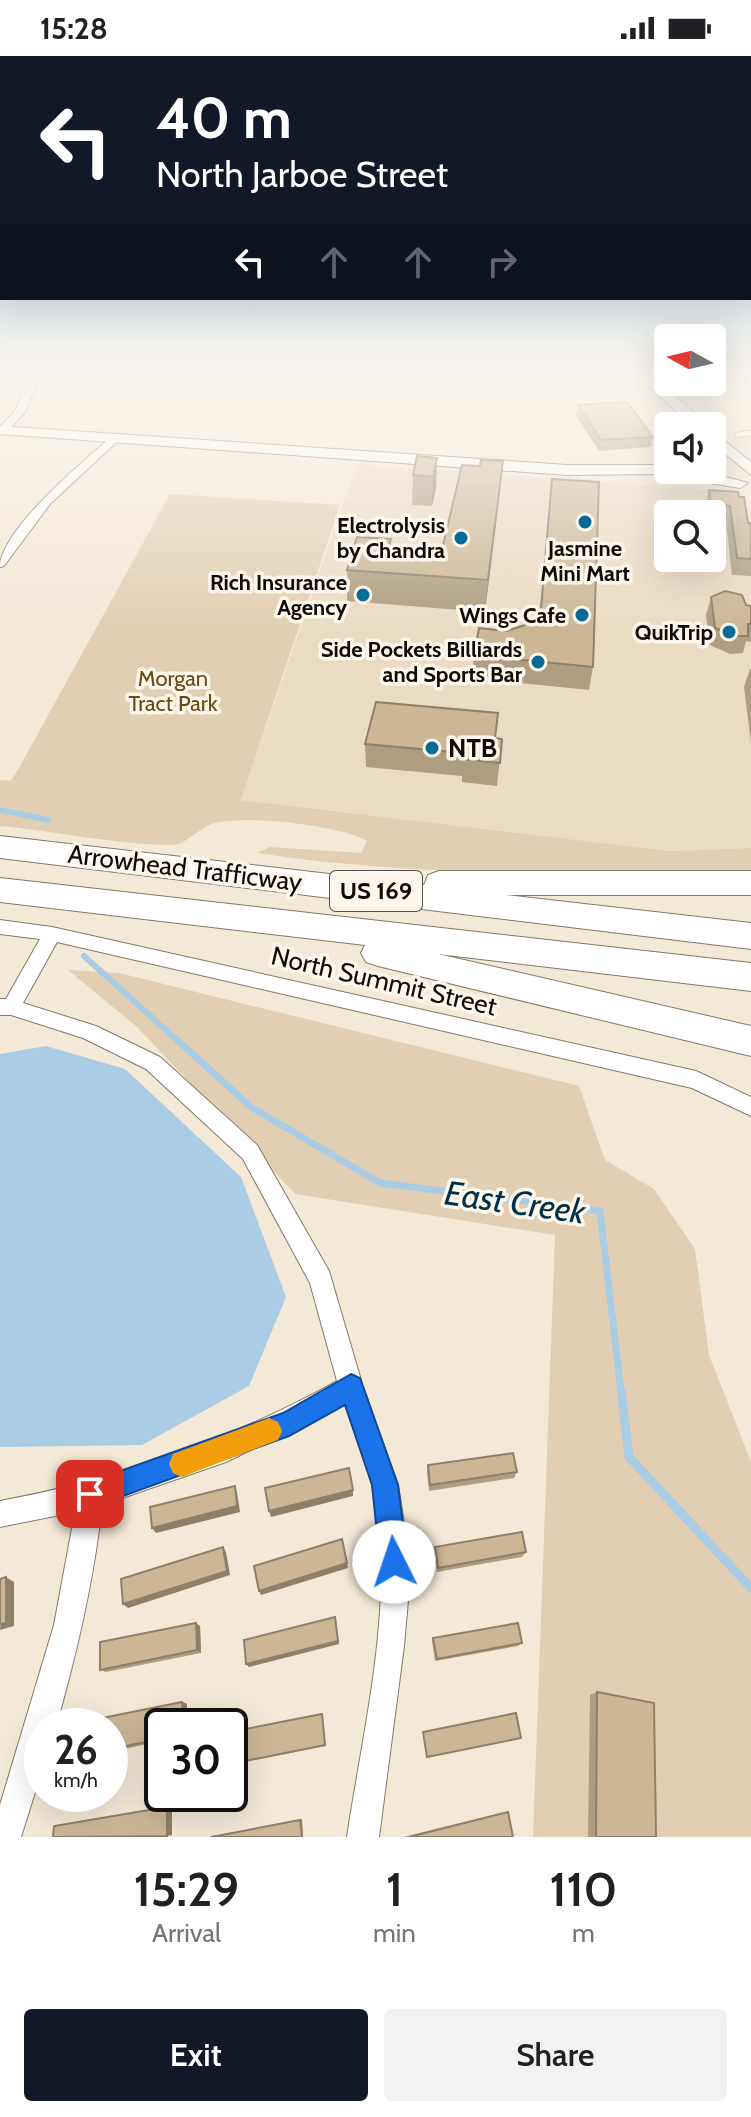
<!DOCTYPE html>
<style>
:root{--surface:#fff;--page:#f2f2f2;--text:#202124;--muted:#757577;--accent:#111827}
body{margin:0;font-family:Cabin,sans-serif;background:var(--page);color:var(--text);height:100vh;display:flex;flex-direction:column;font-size:30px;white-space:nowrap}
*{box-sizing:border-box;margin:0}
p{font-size:26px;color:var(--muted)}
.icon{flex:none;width:44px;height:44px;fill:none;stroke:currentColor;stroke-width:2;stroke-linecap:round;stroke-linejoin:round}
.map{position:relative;height:1781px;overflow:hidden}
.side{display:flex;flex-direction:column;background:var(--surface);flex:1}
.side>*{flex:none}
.hud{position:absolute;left:0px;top:0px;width:752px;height:244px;box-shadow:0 8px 32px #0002;background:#111827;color:#fff;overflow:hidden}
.needle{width:52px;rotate:278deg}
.tools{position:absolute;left:654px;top:268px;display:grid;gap:16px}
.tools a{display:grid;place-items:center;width:72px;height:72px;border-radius:8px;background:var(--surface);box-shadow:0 8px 32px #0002;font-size:40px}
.speed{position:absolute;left:24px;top:1652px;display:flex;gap:16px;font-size:40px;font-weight:700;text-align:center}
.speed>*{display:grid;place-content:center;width:104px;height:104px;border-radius:50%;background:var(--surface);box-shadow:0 8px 32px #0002;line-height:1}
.speed small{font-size:20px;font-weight:400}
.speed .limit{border:4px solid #111;border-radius:12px;background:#fff;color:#111}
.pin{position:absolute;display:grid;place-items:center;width:68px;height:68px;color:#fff;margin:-34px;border-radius:16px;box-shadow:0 4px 12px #0006}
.me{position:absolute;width:88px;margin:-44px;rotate:356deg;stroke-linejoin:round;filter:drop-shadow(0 0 6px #0008)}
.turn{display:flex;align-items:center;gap:28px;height:168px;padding:0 24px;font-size:36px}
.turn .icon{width:104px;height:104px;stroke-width:2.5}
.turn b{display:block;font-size:56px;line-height:68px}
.lanes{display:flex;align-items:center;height:76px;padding:0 24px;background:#0003;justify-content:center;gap:40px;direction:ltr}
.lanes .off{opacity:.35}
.eta{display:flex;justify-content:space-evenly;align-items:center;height:136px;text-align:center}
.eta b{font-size:48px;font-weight:600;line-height:56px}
.cta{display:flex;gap:16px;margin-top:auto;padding:16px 24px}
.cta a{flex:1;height:92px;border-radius:8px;background:var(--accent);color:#fff;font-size:32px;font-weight:600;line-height:92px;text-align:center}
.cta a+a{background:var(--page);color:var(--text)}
.status{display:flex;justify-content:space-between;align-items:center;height:56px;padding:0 40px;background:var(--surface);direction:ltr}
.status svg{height:22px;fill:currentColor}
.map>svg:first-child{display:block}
.built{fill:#ecdbc3;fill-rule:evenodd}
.green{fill:#e2cfb3}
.water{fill:#aacde5}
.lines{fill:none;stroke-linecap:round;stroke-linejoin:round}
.stream-far2{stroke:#aacde5;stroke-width:6}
.stream-far1{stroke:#aacde5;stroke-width:7}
.stream{stroke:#aacde5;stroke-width:9}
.lane-casing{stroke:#847968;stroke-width:6}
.street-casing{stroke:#847968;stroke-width:2}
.secondary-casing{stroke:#847968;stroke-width:2}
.highway-casing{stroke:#847968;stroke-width:2}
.lane{stroke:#fff;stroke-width:5}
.street{fill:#fff;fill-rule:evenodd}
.secondary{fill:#fff;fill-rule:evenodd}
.highway{fill:#fff;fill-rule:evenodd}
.wall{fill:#af9d81}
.shaded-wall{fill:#8f7f69}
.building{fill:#ccb696;stroke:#8f7f69;stroke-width:2}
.route{fill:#1a73e8;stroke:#114b97;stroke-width:2}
.slow{fill:#f59e0b}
.poi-dot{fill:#046b98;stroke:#fdf6eb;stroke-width:3}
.labels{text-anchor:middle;stroke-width:7;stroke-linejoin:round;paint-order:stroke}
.far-poi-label{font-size:22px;font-weight:bold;fill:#0f0b06;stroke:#fdf6eb;text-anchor:end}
.far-park-label{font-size:22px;fill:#684912;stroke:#fdf6eb}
.shield{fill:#fdf6eb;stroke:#56524b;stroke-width:2}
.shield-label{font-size:24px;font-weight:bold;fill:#0f0b06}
.poi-label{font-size:26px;font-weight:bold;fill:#0f0b06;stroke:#fdf6eb;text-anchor:start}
.street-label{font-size:26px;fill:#0f0b06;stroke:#fdf6eb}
.near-water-label{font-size:34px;font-style:italic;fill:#003048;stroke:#fdf6eb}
</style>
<div class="status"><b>15:28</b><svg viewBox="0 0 49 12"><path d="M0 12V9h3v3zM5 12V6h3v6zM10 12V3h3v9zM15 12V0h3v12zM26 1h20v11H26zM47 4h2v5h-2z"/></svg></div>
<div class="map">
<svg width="751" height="1781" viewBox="0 0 751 1781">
<rect width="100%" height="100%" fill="#f4e8d6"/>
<path class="built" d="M357 408 722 435 734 439 751 455V792L670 795 241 744ZM668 458H712V502H668Z"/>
<path class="green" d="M170 438 340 449 241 744 670 795 751 792V818C586 817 420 822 257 797L270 791 361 797 367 785C339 769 247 759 215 767 200 770 187 789 172 789 120 789 53 775 0 770V724L11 725 19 712Z
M68 914 119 917 579 1030 605 1104 654 1133 695 1193 709 1299 751 1406V1781H533L555 1179 295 1138 137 971Z"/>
<path class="water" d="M46 990 125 1013 241 1121 286 1241 249 1330 142 1389 0 1391V998Z"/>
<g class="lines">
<path class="stream-far2" d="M0 754 48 764
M84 900 178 985"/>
<path class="stream-far1" d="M176 983 251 1051 380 1127 600 1155 621 1336"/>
<path class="stream" d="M621 1334 629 1401 751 1532"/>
<g class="lane-casing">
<path id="lane" d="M738 379 751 377"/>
</g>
<g class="street-casing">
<path id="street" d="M29 322H39L25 356 7 376H0V371L15 355Z
M151 322H161V323L156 326Z
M112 380 121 382 50 448 4 510 0 511C0 474 84 405 112 380Z
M0 864 52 871 696 1015 751 1041V1060L692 1032 57 886 23 947 96 970 160 1001 257 1089 329 1215 363 1331 398 1429 406 1479 409 1533 404 1590 379 1781H347C363 1673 398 1537 372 1429 365 1402 354 1375 345 1348L226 1406 102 1449C94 1524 77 1597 56 1670H42V1714L21 1781H0V1749L54 1569 75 1456 0 1471V1445C119 1423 231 1384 337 1325L310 1227 243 1103 146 1013 83 982 11 959H0V943H6L40 883 0 878Z"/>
</g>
<g class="secondary-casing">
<path id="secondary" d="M639 322H655L709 370H693Z
M0 370 567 409H654L668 410V414H700L748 427 740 432 654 418 567 419 0 378Z
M712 375 751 406V419L712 387Z"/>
</g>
<g class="highway-casing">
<path id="highway" d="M0 780 424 829 428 819 439 815H751V839H505L751 867V893L0 802Z
M0 822 751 907V935L438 898 751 970V1000L378 910 366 906 361 897 365 889 0 846Z"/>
</g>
<use href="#lane" class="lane"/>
<use href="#street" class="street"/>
<use href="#secondary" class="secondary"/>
<use href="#highway" class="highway"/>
</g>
<path class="wall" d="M578 349 653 381 651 391 599 395 576 360Z
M437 402 436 431 432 450 412 449 413 419Z
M503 405 485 556 347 545V514L391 483V498L440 502 480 410Z
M552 423 593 611 589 634 472 622 474 599 507 575 539 564Z
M709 434 739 441 748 467H751V520L732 519 726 466 712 465V458H706L705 450Z
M711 541 751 550V586L746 585 743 597 730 598 710 589 706 559Z
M750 613H751V687L744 631Z
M495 682 502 683 497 730 462 726V720L366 711 365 688Z
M428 1409 517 1416 514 1422 429 1435 427 1416Z
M435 1491 526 1496 522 1501 437 1516 434 1496Z
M200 1570 201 1597 106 1616 100 1614Z
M433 1582 522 1587 518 1590 435 1605 432 1585Z
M597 1636 656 1781H588L590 1639Z
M182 1646 187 1648 162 1670V1685L110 1696V1670Z
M323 1660 326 1690 230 1709V1676Z
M505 1756H508L513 1781H403Z"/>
<path class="shaded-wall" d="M437 402 436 431 432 450 433 421Z
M503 405 500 435 485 556 488 524Z
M235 1430 237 1436 240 1456 156 1477 152 1472Z
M353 1434V1440L271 1461 269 1455Z
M223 1491 226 1496 230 1519 128 1552 123 1548Z
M347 1507 348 1512 261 1539 259 1535Z
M6 1521 14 1526V1570L0 1574Z
M335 1561 339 1588 249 1611 246 1608Z
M196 1567 200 1570 201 1597 197 1594Z
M182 1646 187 1648V1670H183Z
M172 1750V1779L167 1780V1751Z
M302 1763 303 1781H302L300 1764Z"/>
<path class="building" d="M627 346 653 381 601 384 578 349Z
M417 400 437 402 433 421 413 419Z
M481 404 503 405 488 524 347 514 357 481 391 483 387 498 440 502 462 409 480 410Z
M552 423 599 426 593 611 474 599 479 572 507 575 540 564Z
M709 434 738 436 739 441H744L748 467H751V503L737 502 730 450 711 448Z
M725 535 742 539 746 549 751 550V568H748V580H736L715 572 711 541Z
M376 646 498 657 495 682 502 683 500 707 464 703V697L365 688Z
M513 1397 517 1416 430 1429 428 1409Z
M349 1412 353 1434 269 1455 265 1432Z
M235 1430 237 1450 152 1472 150 1451Z
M522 1476 526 1496 438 1512 435 1491Z
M342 1483 347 1507 259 1535 254 1510Z
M223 1491 227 1515 123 1548 121 1523Z
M6 1521V1567L0 1568V1523Z
M335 1561 338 1585 246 1608 244 1584Z
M196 1567 197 1594 100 1614V1586Z
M518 1567 522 1587 437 1603 433 1582Z
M597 1636 654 1647 656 1781H596Z
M182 1646 183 1670H162V1683L110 1693V1670H82V1666Z
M516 1657 521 1682 427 1701 423 1676Z
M322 1658 325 1689 230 1708V1676Z
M167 1751V1780L53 1781 54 1770Z
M508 1756 513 1781H409Z
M300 1764 302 1781H211Z"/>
<linearGradient id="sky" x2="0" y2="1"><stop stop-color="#8fbee7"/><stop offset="0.56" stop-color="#faf5ed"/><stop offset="1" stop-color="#faf5ed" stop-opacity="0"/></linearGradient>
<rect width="751" height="572" fill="url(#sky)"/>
<path class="route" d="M351 1318 360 1322 398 1429 408 1506 404 1516 394 1520 384 1516 380 1506 372 1429 345 1349 289 1380 90 1452 81 1448 77 1438 81 1429 283 1357Z"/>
<path class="slow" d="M269 1362 278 1366 282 1375 278 1384 182 1421 173 1417 169 1408 173 1398Z"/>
<g class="poi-dot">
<circle cx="585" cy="466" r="8"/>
<circle cx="461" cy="482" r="8"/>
<circle cx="363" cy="539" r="8"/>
<circle cx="582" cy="559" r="8"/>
<circle cx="729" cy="576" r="8"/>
<circle cx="538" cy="606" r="8"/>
<circle cx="432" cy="692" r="8"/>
</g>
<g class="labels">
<g class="far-poi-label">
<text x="445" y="477">Electrolysis<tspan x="445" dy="25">by Chandra</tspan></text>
<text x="585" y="500" text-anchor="middle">Jasmine<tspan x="585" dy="25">Mini Mart</tspan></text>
<text x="347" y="534">Rich Insurance<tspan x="347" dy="25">Agency</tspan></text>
<text x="566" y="567">Wings Cafe</text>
<text x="713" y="584">QuikTrip</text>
<text x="522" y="601">Side Pockets Billiards<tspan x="522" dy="25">and Sports Bar</tspan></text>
</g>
<g class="far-park-label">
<text x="173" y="630">Morgan<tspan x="173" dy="25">Tract Park</tspan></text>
</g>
<rect class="shield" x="330" y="815" width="92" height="40" rx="6"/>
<g class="shield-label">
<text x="376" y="843">US 169</text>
</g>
<g class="poi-label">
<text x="448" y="701">NTB</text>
</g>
<g class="street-label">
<text transform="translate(185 812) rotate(7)" y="9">Arrowhead Trafficway</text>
<text transform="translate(384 925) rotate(13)" y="9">North Summit Street</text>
</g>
<g class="near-water-label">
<text transform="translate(515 1146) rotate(8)" y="12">East Creek</text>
</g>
</g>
</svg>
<div class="tools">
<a><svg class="needle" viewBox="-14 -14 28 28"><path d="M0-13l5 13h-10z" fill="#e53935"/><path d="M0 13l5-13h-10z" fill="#757577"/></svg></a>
<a><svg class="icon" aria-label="sound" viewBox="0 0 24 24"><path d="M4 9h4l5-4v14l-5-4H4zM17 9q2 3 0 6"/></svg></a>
<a><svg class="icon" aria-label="search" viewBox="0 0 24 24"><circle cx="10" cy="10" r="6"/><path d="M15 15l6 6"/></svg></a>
</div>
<div class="speed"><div>26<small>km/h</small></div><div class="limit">30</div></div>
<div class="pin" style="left:90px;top:1438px;background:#d93025"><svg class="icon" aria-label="arrive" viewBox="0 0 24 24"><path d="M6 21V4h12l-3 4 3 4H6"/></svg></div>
<svg class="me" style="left:394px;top:1506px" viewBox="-20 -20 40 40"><circle r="19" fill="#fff"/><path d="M0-13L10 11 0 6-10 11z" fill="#1a73e8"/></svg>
<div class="hud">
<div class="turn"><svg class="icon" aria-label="left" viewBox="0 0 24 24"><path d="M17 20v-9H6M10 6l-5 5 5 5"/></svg><div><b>40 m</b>North Jarboe Street</div></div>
<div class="lanes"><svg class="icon" aria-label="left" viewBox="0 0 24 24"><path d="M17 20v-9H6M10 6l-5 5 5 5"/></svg><svg class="icon off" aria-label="ahead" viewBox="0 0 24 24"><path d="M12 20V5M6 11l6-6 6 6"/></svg><svg class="icon off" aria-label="ahead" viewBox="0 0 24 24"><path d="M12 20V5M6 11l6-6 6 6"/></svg><svg class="icon off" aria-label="right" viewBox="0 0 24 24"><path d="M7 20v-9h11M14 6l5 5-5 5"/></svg></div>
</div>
</div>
<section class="side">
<div class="eta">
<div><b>15:29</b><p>Arrival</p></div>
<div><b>1</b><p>min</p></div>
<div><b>110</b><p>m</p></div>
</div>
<div class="cta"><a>Exit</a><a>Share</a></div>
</section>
